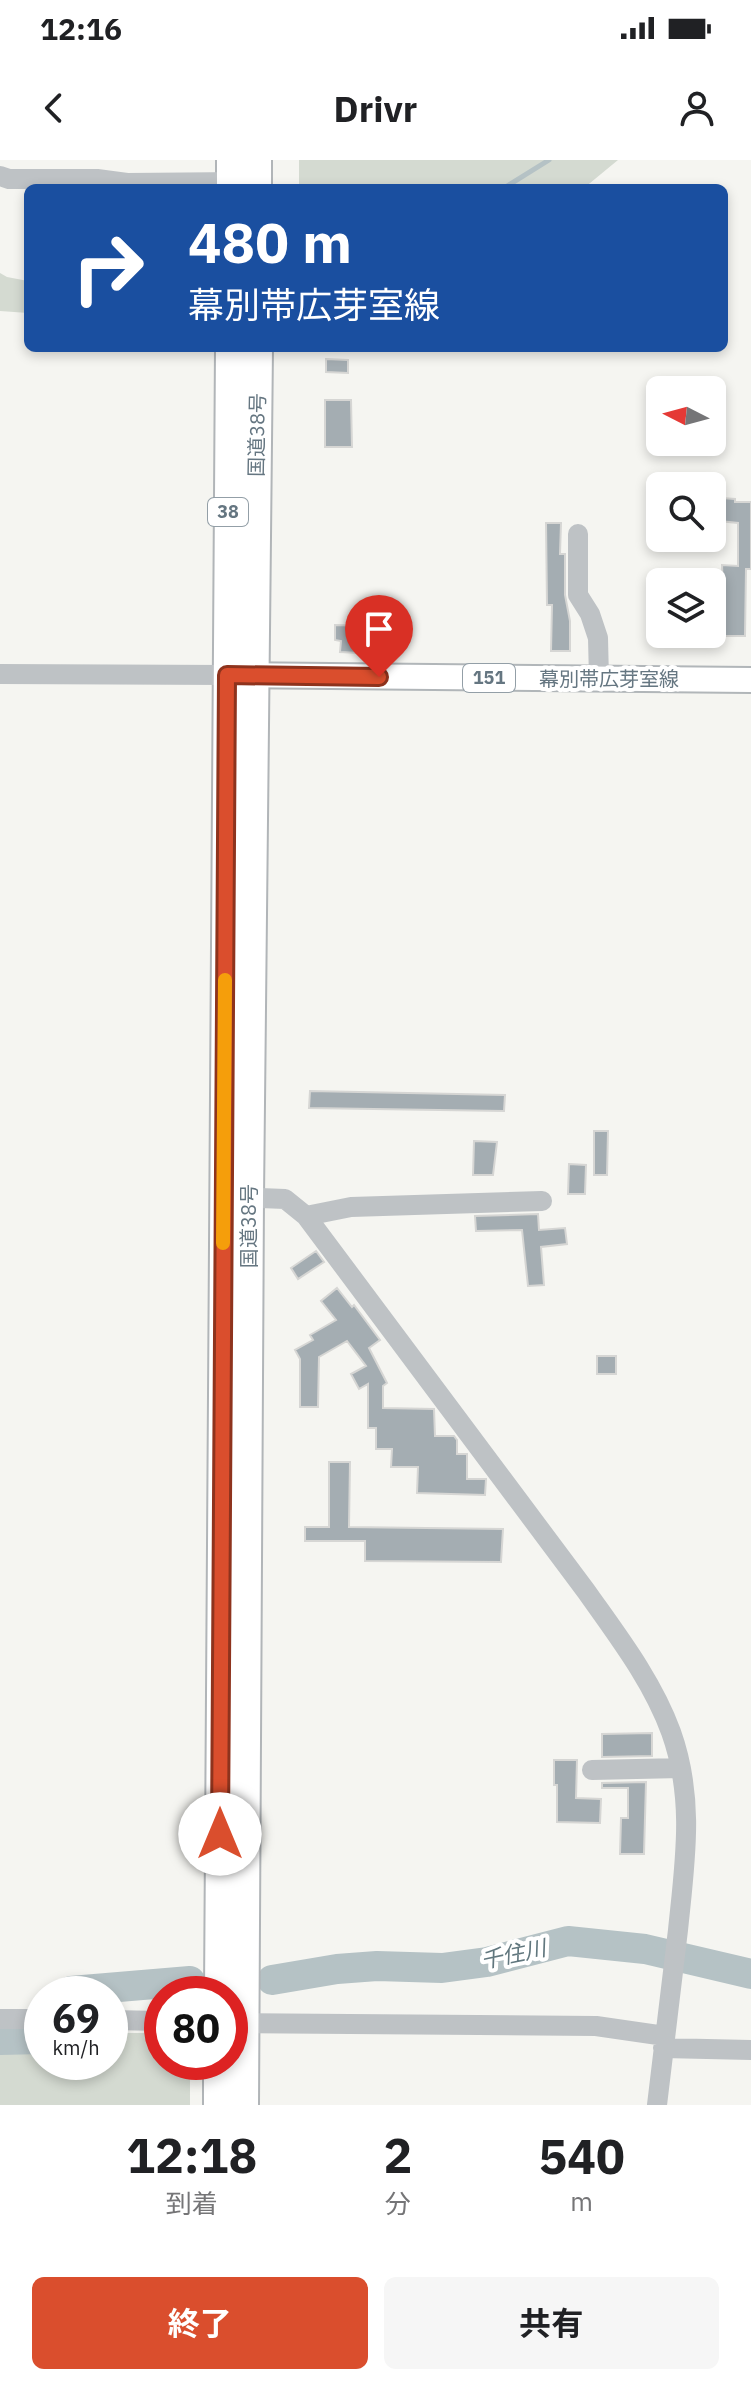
<!DOCTYPE html>
<html lang="ja">
<meta charset="utf-8">
<style>
:root{--surface:#fff;--page:#f6f6f6;--text:#202124;--muted:#757577;--accent:#da4e2d}
body{margin:0;font-family:"IBM Plex Sans","Noto Sans JP",sans-serif;background:var(--page);color:var(--text);height:100vh;display:flex;flex-direction:column;font-size:30px;white-space:nowrap}
*{box-sizing:border-box;margin:0}
p{font-size:26px;color:var(--muted)}
.icon{flex:none;width:44px;height:44px;fill:none;stroke:currentColor;stroke-width:2;stroke-linecap:round;stroke-linejoin:round}
.map{position:relative;height:1945px;overflow:hidden}
.panel{display:flex;flex-direction:column;background:var(--surface);flex:1}
.panel>*{flex:none}
.banner{position:absolute;left:24px;top:24px;width:704px;height:168px;border-radius:12px;box-shadow:0 4px 12px #0003;background:#1a4fa0;color:#fff;overflow:hidden}
.needle{width:52px;rotate:276deg}
.buttons{position:absolute;left:646px;top:216px;display:grid;gap:16px}
.buttons a{display:grid;place-items:center;width:80px;height:80px;border-radius:12px;background:var(--surface);box-shadow:0 4px 12px #0003;font-size:40px}
.speed{position:absolute;left:24px;top:1816px;display:flex;gap:16px;font-size:40px;font-weight:700;text-align:center}
.speed>*{display:grid;place-content:center;width:104px;height:104px;border-radius:50%;background:var(--surface);box-shadow:0 4px 12px #0003;line-height:1}
.speed small{font-size:20px;font-weight:400}
.speed .limit{border:12px solid #d22;background:#fff;color:#111}
.pin{position:absolute;display:grid;place-items:center;width:68px;height:68px;color:#fff;margin:-82px -34px;border-radius:50% 50% 50% 0;rotate:-45deg;box-shadow:0 0 8px #0007}
.pin .icon{rotate:45deg}
.me{position:absolute;width:88px;margin:-44px;rotate:0deg;stroke-linejoin:round;filter:drop-shadow(0 0 6px #0008)}
.turn{display:flex;align-items:center;gap:28px;height:168px;padding:0 32px;font-size:36px}
.turn .icon{width:104px;height:104px;stroke-width:2.5}
.turn b{display:block;font-size:56px;line-height:68px}
.eta{display:flex;justify-content:space-evenly;align-items:center;height:136px;text-align:center}
.eta b{font-size:48px;font-weight:700;line-height:56px}
.action{display:flex;gap:16px;margin-top:auto;padding:16px 32px}
.action a{flex:1;height:92px;border-radius:12px;background:var(--accent);color:#fff;font-size:32px;font-weight:700;line-height:92px;text-align:center}
.action a+a{background:var(--page);color:var(--text)}
.status{display:flex;justify-content:space-between;align-items:center;height:56px;padding:0 40px;background:var(--surface);direction:ltr}
.status svg{height:22px;fill:currentColor}
header{display:flex;justify-content:space-between;align-items:center;height:104px;padding:0 32px;background:var(--surface);font-size:36px;font-weight:700}
.map>svg:first-child{display:block}
.green{fill:#d4dad1}
.lines{fill:none;stroke-linecap:round;stroke-linejoin:round}
.stream{stroke:#b5c2c5;stroke-width:5}
.river{stroke:#b5c2c5;stroke-width:30}
.building{fill:#a4adb2;stroke:#d6d6d4;stroke-width:2}
.major-casing{stroke:#b1b6b9;stroke-width:28}
.highway-casing{stroke:#b1b5b8;stroke-width:32}
.minor{stroke:#bec2c5;stroke-width:20}
.major{stroke:#fff;stroke-width:24}
.highway{stroke:#fff;stroke-width:28}
.route-casing{stroke:#8e331d;stroke-width:20}
.route{stroke:#da4e2d;stroke-width:14}
.slow{stroke:#f59e0b;stroke-width:14}
.labels{text-anchor:middle;stroke-width:8;stroke-linejoin:round;paint-order:stroke}
.shield{fill:#fff;stroke:#939fa7;stroke-width:2}
.shield-label{font-size:18px;font-weight:bold;fill:#657681}
.street-label{font-size:20px;fill:#657681;stroke:#fff}
.water-label{font-size:22px;font-style:italic;fill:#61777e;stroke:#fff}
</style>
<div class="status"><b>12:16</b><svg viewBox="0 0 49 12"><path d="M0 12V9h3v3zM5 12V6h3v6zM10 12V3h3v9zM15 12V0h3v12zM26 1h20v11H26zM47 4h2v5h-2z"/></svg></div>
<header><svg class="icon" aria-label="back" viewBox="0 0 24 24"><path d="M15 5l-7 7 7 7"/></svg>Drivr<svg class="icon" aria-label="person" viewBox="0 0 24 24"><circle cx="12" cy="8" r="4"/><path d="M4 21q1-7 8-7t8 7"/></svg></header>
<div class="map">
<svg width="751" height="1945" viewBox="0 0 751 1945">
<rect width="100%" height="100%" fill="#f5f5f1"/>
<path class="green" d="M299 0H618L584 28H299Z
M0 113 7 117 28 121V153L0 151Z
M0 1872H42V1902H110V1873H162V1902H190V1945H0Z"/>
<g class="lines">
<path class="stream" d="M504 28 549 0"/>
<path class="river" d="M272 1820 337 1809 377 1806 442 1808 487 1802 568 1781 645 1789 751 1814
M64 1834 71 1831 190 1821
M0 1880 42 1879"/>
</g>
<path class="building" d="M326 199 348 200V213L326 212Z
M325 240H351L352 287H325Z
M721 338 735 339V342H751V409H746L745 476H725L722 405 738 406V363L719 361Z
M546 363H561L560 394H565V435L570 461V491H551L552 445H547Z
M335 465 364 466V482H360V493L340 492 341 481 335 480Z
M310 931 505 935 504 951 309 948Z
M594 971H608L607 1015H594Z
M474 981 497 982 493 1015H473Z
M569 1004 586 1005 585 1034H568Z
M538 1054 539 1070 565 1068 567 1084 541 1087 544 1125 528 1126 522 1070 476 1071 475 1056Z
M316 1091 324 1102 298 1119 291 1108Z
M337 1128 352 1147 354 1145 380 1180 369 1188 387 1223 383 1226V1248L434 1249 435 1276H454L457 1280V1294H467V1319H486L485 1335 417 1333 418 1307H391L392 1289H376V1268H368V1224L359 1229 351 1214 366 1206 347 1181 319 1197 318 1247H300V1199L295 1190 313 1180 310 1175 336 1160 321 1141Z
M597 1196H616V1214H597Z
M329 1302H350L349 1367 503 1369 501 1402 365 1401V1381H305V1367H329Z
M652 1573V1596L602 1597V1574Z
M554 1600H577L576 1638 601 1639 600 1663 557 1662V1625H554Z
M646 1622 644 1694H620L621 1658H628V1628H602V1623Z"/>
<g class="lines">
<g class="major-casing">
<path id="major" d="M237 515 751 520"/>
</g>
<g class="highway-casing">
<path id="highway" d="M231 28V0
M257 28V0
M219 1834 230 188
M218 1945V1902
M244 1945 249 1037 258 188"/>
</g>
<path class="minor" d="M0 16 9 19H97L127 23 241 22
M578 374V435L590 454 598 478 599 519
M0 514 227 515
M238 1037 285 1039 306 1056 586 1431C617 1475 652 1520 671 1572 695 1639 685 1701 678 1770 671 1828 664 1887 657 1945
M306 1056 351 1047 542 1041
M592 1610 681 1608
M0 1859H42
M110 1860 162 1861
M230 1863 596 1866 665 1876
M663 1888 751 1890"/>
<use href="#major" class="major"/>
<use href="#highway" class="highway"/>
</g>
<g class="lines">
<g class="route-casing">
<path id="route" d="M220 1674 227 515 379 517"/>
</g>
<use href="#route" class="route"/>
<path class="slow" d="M223 1083 225 820"/>
</g>
<g class="labels">
<g class="shield">
<rect x="208" y="338" width="40" height="28" rx="6"/>
<rect x="463" y="504" width="52" height="28" rx="6"/>
</g>
<g class="shield-label">
<text x="228" y="358">38</text>
<text x="489" y="524">151</text>
</g>
<g class="street-label">
<text transform="translate(257 275) rotate(-89)" y="7">国道38号</text>
<text x="609" y="526">幕別帯広芽室線</text>
<text transform="translate(249 1066) rotate(-90)" y="7">国道38号</text>
</g>
<g class="water-label">
<text transform="translate(513 1794) rotate(-12)" y="8">千住川</text>
</g>
</g>
</svg>
<div class="buttons">
<a><svg class="needle" viewBox="-14 -14 28 28"><path d="M0-13l5 13h-10z" fill="#e53935"/><path d="M0 13l5-13h-10z" fill="#757577"/></svg></a>
<a><svg class="icon" aria-label="search" viewBox="0 0 24 24"><circle cx="10" cy="10" r="6"/><path d="M15 15l6 6"/></svg></a>
<a><svg class="icon" aria-label="layers" viewBox="0 0 24 24"><path d="M12 4l9 5-9 5-9-5zM3 14l9 5 9-5"/></svg></a>
</div>
<div class="speed"><div>69<small>km/h</small></div><div class="limit">80</div></div>
<div class="pin" style="left:379px;top:517px;background:#d93025"><svg class="icon" aria-label="arrive" viewBox="0 0 24 24"><path d="M6 21V4h12l-3 4 3 4H6"/></svg></div>
<svg class="me" style="left:220px;top:1674px" viewBox="-20 -20 40 40"><circle r="19" fill="#fff"/><path d="M0-13L10 11 0 6-10 11z" fill="#da4e2d"/></svg>
<div class="banner">
<div class="turn"><svg class="icon" aria-label="right" viewBox="0 0 24 24"><path d="M7 20v-9h11M14 6l5 5-5 5"/></svg><div><b>480 m</b>幕別帯広芽室線</div></div>
</div>
</div>
<section class="panel">
<div class="eta">
<div><b>12:18</b><p>到着</p></div>
<div><b>2</b><p>分</p></div>
<div><b>540</b><p>m</p></div>
</div>
<div class="action"><a>終了</a><a>共有</a></div>
</section>
